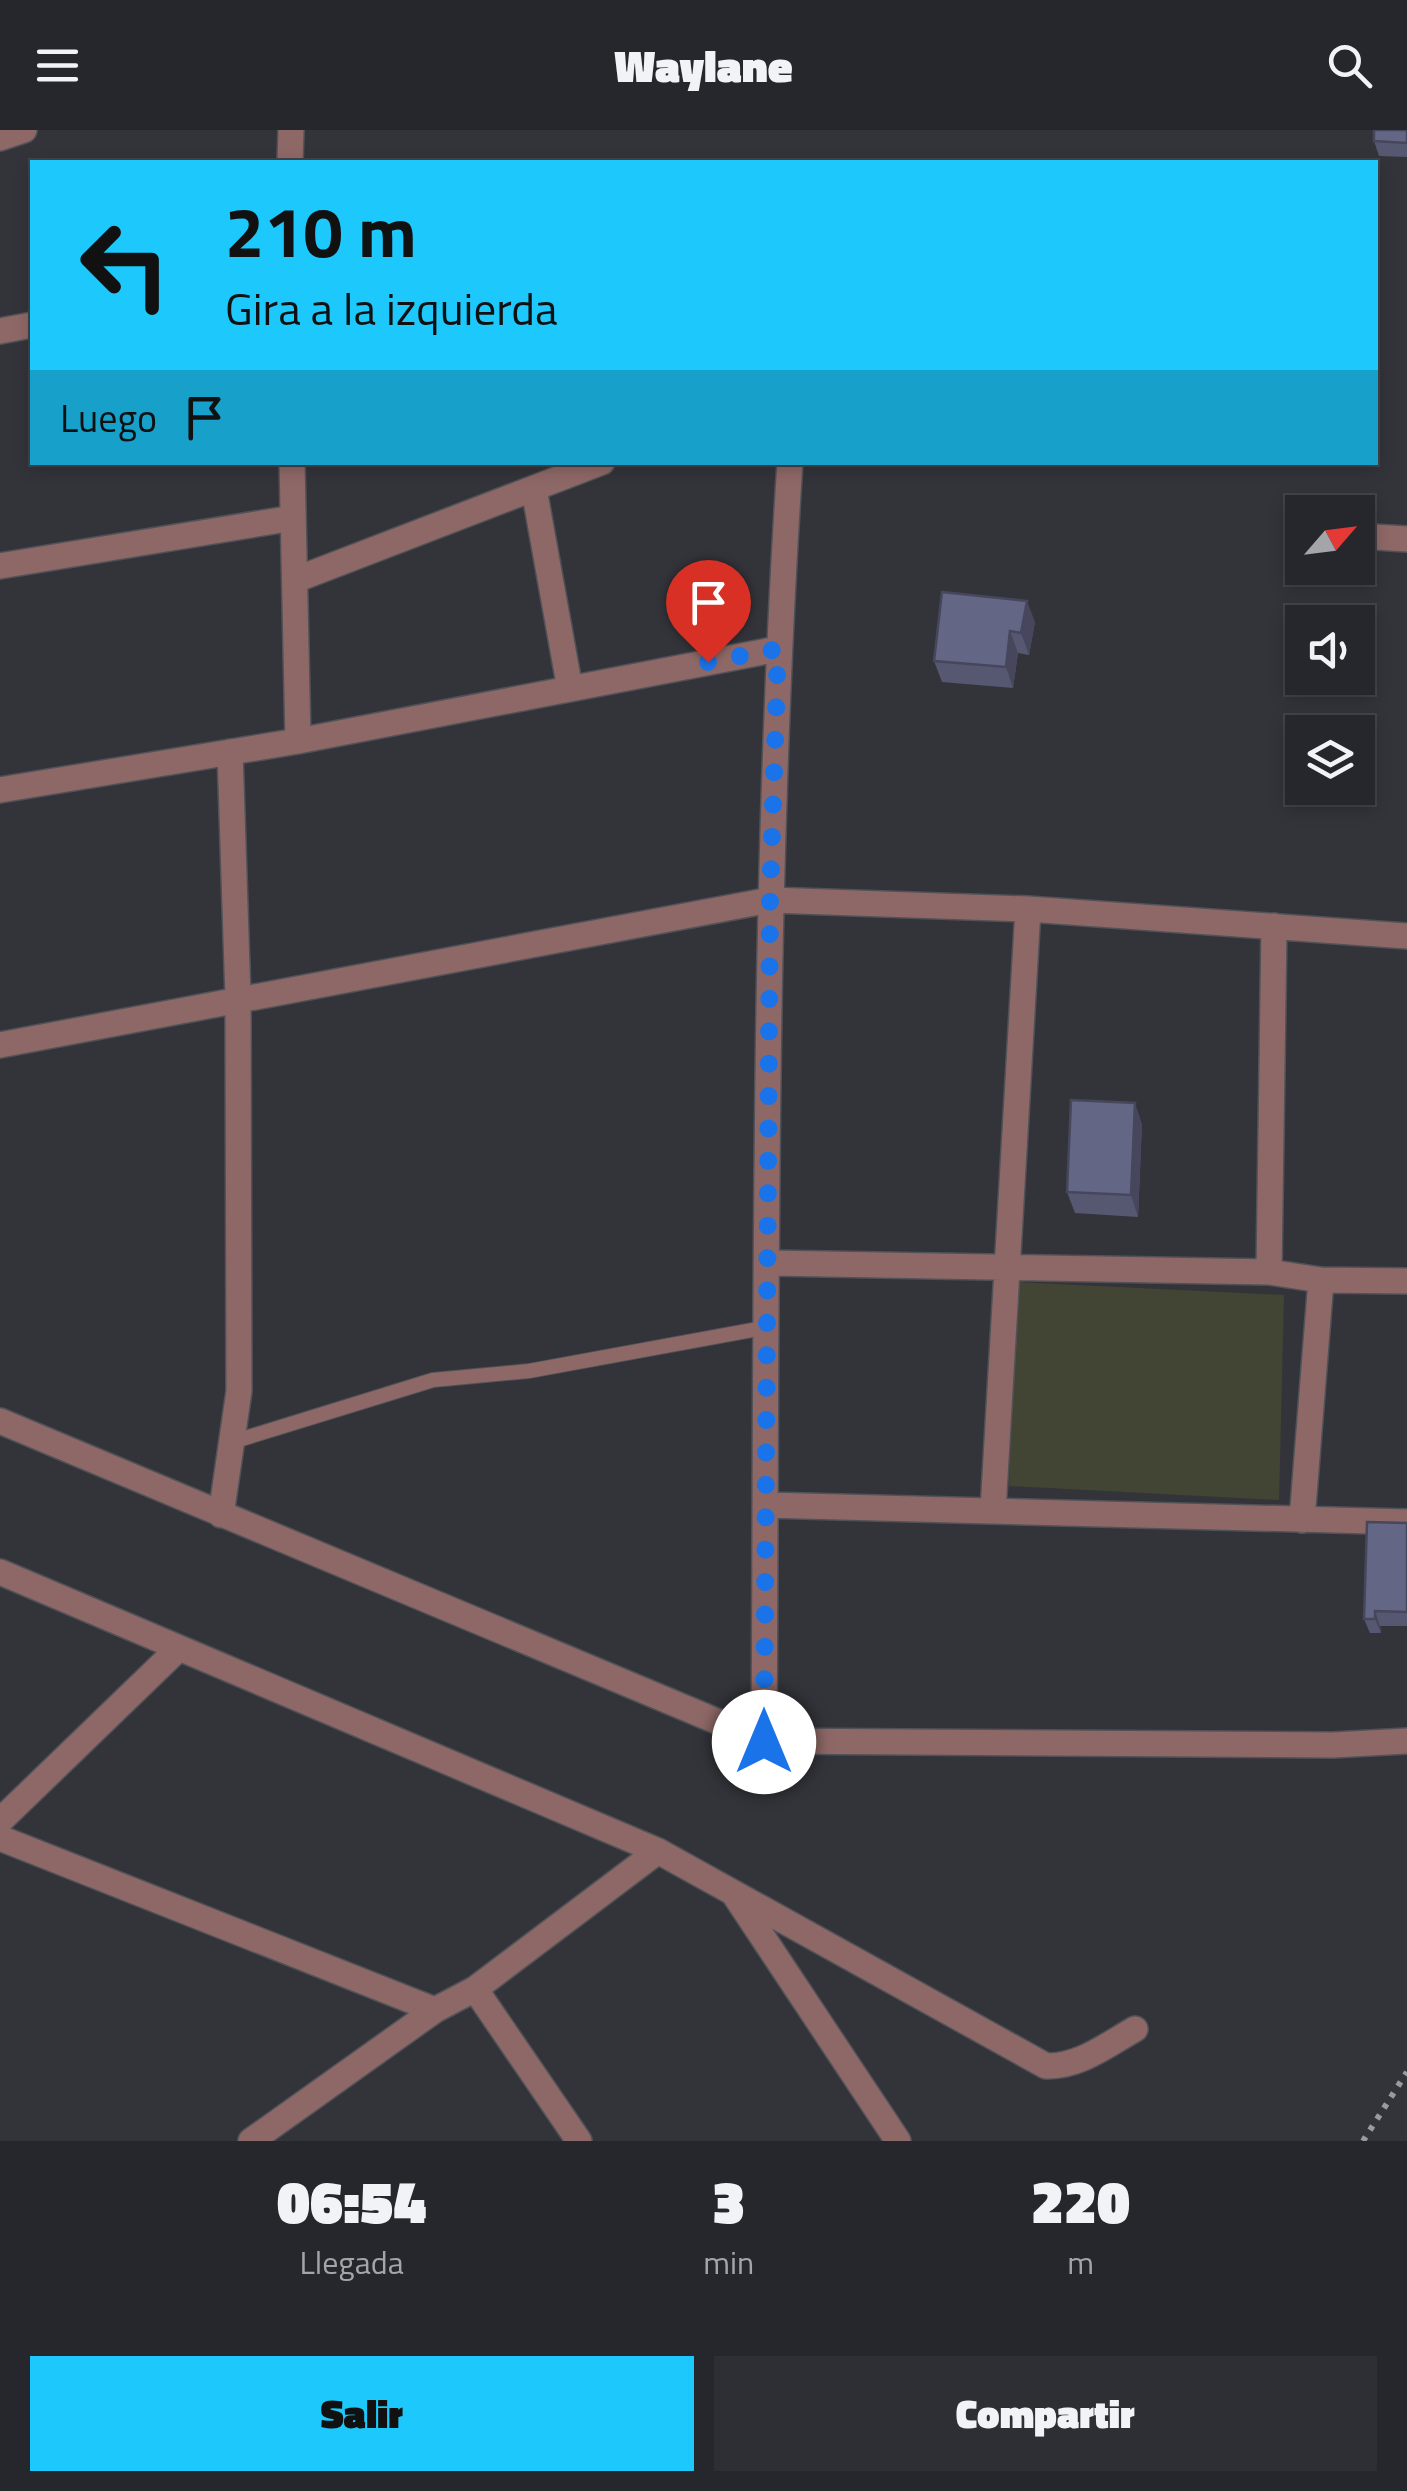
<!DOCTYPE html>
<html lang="es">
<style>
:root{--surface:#26272c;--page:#2e2f34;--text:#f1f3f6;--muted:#a4a5a9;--line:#424448;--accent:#1dc9fc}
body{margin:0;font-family:"Titillium Web",sans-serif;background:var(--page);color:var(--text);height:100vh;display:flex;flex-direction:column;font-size:38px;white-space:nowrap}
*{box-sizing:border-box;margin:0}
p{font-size:32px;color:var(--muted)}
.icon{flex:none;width:55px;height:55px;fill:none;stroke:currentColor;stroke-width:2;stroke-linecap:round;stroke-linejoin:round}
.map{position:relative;height:2011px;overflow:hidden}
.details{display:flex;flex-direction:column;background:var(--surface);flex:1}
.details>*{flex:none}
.guide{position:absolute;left:30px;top:30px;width:1348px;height:305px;border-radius:0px;box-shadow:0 5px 15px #0003,0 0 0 2px var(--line);background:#1dc9fc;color:#111;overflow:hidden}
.needle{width:65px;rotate:62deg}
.buttons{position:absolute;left:1285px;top:365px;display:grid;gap:20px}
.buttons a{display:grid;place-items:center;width:90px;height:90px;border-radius:0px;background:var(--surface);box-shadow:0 5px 15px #0003,0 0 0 2px var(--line);font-size:50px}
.pin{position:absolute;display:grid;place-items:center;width:85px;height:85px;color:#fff;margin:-102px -42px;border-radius:50% 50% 50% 0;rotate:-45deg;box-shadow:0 0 10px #0007}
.pin .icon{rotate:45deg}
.me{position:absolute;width:110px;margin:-55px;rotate:0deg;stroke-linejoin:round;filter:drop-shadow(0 0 8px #0008)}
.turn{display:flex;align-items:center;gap:35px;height:210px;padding:0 30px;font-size:45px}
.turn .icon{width:130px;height:130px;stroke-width:2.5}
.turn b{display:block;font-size:70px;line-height:85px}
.then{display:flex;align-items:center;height:95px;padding:0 30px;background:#0003;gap:20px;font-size:38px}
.eta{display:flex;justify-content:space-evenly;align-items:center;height:170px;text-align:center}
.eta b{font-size:60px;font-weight:800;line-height:70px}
.primary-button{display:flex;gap:20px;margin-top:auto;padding:20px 30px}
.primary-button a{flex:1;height:115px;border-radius:0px;background:var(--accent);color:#111;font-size:40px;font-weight:800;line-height:115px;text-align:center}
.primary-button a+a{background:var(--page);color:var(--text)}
header{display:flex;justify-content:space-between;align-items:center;height:130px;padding:0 30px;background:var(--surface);font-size:45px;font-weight:800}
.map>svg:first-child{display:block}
.green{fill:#424533}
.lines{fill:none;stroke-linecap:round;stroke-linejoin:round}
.service-casing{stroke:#515258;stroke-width:16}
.minor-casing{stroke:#515258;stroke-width:28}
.path{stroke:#99999e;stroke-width:6;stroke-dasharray:5 8;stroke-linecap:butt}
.service{stroke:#8e6866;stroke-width:14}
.minor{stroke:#8e6866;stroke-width:25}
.wall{fill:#565872}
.shaded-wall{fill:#46475d}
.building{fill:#646685;stroke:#46475d;stroke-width:2.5}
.route{stroke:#1a73e8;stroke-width:18;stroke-dasharray:0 32.4}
</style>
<header><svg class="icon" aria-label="menu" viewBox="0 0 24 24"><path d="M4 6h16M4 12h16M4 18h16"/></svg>Waylane<svg class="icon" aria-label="search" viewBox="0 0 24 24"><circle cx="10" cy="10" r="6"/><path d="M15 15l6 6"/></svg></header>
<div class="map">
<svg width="1407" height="2011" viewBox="0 0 1407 2011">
<rect width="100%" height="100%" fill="#33343a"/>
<path class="green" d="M1016 1152 1284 1165 1279 1370 1009 1356Z"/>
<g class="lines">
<g class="service-casing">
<path id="service" d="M232 1312 433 1250 529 1241 769 1197"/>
</g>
<g class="minor-casing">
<path id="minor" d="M0 8 24 0
M290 32 291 0
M0 201 32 195
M292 332 298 611
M534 359 570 559
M1358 406 1407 409
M0 436 293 388
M295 450 602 332
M0 660 298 611 778 519
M0 915 770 770 1028 779 1407 806
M770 1133 1269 1142 1321 1150 1407 1151
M1269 1142 1274 796
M0 1291 764 1611 1333 1615 1407 1611
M766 1375 1407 1392
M993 1381 1028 779
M221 1385 239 1261 238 868 230 622
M1302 1390 1321 1150
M0 1442 658 1721 1046 1936C1079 1937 1107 1915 1135 1899
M764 1611C767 1186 762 757 790 332
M0 1691 178 1519
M0 1708 435 1880
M734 1764 898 2011
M475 1859 579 2011
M251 2011 435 1880 475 1859 658 1721"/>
</g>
<path class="path" d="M1363 2011 1407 1942"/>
<use href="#service" class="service"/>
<use href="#minor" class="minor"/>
</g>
<path class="wall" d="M1407 0V27L1379 26 1374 11Z
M1035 492 1029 525 1018 523 1013 558 942 552 934 531Z
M1142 994 1138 1087 1075 1083 1067 1062Z
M1407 1393V1496H1380L1381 1503H1370L1364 1489Z"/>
<path class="shaded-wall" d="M1027 471 1035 492 1029 525 1021 503Z
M1010 501 1018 523 1013 558 1006 537Z
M1135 973 1142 994 1138 1087 1131 1065Z
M1375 1481 1380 1496 1381 1503 1375 1489Z"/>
<path class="building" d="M1374 0H1407V13L1374 11Z
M942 462 1027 471 1021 503 1010 501 1006 537 934 531Z
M1071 970 1135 973 1131 1065 1067 1062Z
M1367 1392 1407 1393V1482L1375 1481V1489H1364Z"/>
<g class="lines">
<path class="route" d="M708 532 778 519 770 770 764 1612"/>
</g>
</svg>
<div class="buttons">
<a><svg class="needle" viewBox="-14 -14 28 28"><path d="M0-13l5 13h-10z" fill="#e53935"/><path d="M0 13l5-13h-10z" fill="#a4a5a9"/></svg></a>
<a><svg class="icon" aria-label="sound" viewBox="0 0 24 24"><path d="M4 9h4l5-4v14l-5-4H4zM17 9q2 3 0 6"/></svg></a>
<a><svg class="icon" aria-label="layers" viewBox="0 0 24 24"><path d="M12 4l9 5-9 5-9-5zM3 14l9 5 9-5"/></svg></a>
</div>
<div class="pin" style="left:708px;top:532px;background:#d93025"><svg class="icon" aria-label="arrive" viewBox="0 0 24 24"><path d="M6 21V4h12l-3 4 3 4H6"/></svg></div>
<svg class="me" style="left:764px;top:1612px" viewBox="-20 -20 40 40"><circle r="19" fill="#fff"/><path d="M0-13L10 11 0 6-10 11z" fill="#1a73e8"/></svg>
<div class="guide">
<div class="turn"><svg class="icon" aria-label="left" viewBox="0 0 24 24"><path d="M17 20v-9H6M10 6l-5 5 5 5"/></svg><div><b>210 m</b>Gira a la izquierda</div></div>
<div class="then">Luego<svg class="icon" aria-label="arrive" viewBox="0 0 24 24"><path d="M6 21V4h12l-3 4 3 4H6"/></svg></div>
</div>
</div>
<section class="details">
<div class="eta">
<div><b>06:54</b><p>Llegada</p></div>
<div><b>3</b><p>min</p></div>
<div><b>220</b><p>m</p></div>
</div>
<div class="primary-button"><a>Salir</a><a>Compartir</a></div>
</section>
